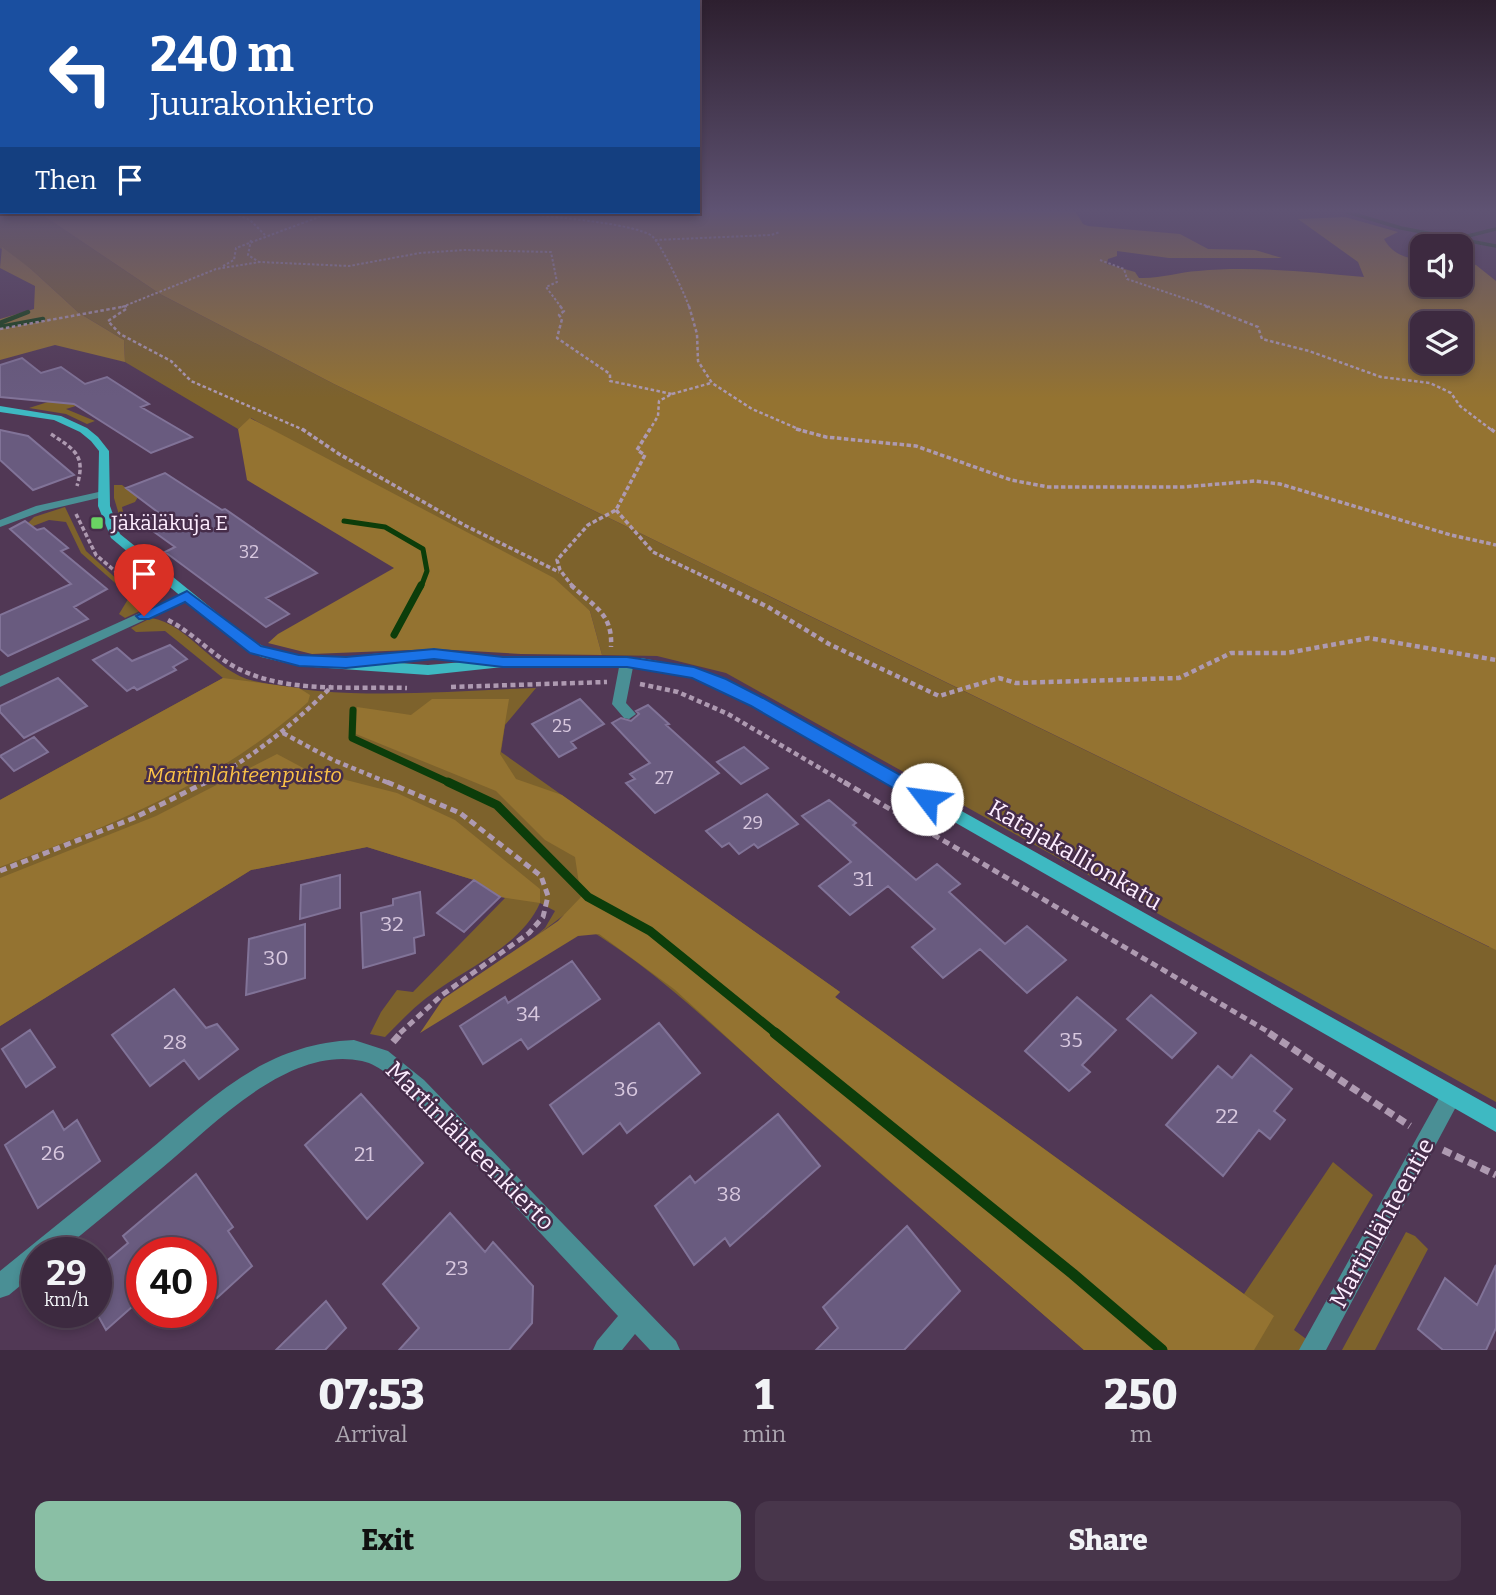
<!DOCTYPE html>
<meta charset="utf-8">
<style>
:root{--surface:#3d2a40;--page:#48364b;--text:#f1f3f6;--muted:#ada7b1;--line:#564659;--accent:#8abfa5}
body{margin:0;font-family:Bitter,serif;background:var(--page);color:var(--text);height:100vh;display:flex;flex-direction:column;font-size:26px;white-space:nowrap}
*{box-sizing:border-box;margin:0}
p{font-size:23px;color:var(--muted)}
.icon{flex:none;width:38px;height:38px;fill:none;stroke:currentColor;stroke-width:2;stroke-linecap:round;stroke-linejoin:round}
.map{position:relative;height:1350px;overflow:hidden}
.drawer{display:flex;flex-direction:column;background:var(--surface);flex:1}
.drawer>*{flex:none}
.top-card{position:absolute;left:0px;top:0px;width:700px;height:214px;box-shadow:0 4px 10px #0003,0 0 0 2px var(--line);background:#1a4fa0;color:#fff;overflow:hidden}
.tools{position:absolute;left:1410px;top:234px;display:grid;gap:14px}
.tools a{display:grid;place-items:center;width:63px;height:63px;border-radius:14px;background:var(--surface);box-shadow:0 4px 10px #0003,0 0 0 2px var(--line);font-size:35px}
.speed{position:absolute;left:21px;top:1237px;display:flex;gap:14px;font-size:35px;font-weight:700;text-align:center}
.speed>*{display:grid;place-content:center;width:91px;height:91px;border-radius:50%;background:var(--surface);box-shadow:0 4px 10px #0003,0 0 0 2px var(--line);line-height:1}
.speed small{font-size:18px;font-weight:400}
.speed .limit{border:10px solid #d22;background:#fff;color:#111}
.pin{position:absolute;display:grid;place-items:center;width:60px;height:60px;color:#fff;margin:-72px -30px;border-radius:50% 50% 50% 0;rotate:-45deg;box-shadow:0 0 7px #0007}
.pin .icon{rotate:45deg}
.me{position:absolute;width:77px;margin:-38px;rotate:300deg;stroke-linejoin:round;filter:drop-shadow(0 0 5px #0008)}
.turn{display:flex;align-items:center;gap:24px;height:147px;padding:0 35px;font-size:32px}
.turn .icon{width:91px;height:91px;stroke-width:2.5}
.turn b{display:block;font-size:49px;line-height:60px}
.then{display:flex;align-items:center;height:66px;padding:0 35px;background:#0003;gap:14px;font-size:26px}
.eta{display:flex;justify-content:space-evenly;align-items:center;height:119px;text-align:center}
.eta b{font-size:42px;font-weight:800;line-height:49px}
.primary-button{display:flex;gap:14px;margin-top:auto;padding:14px 35px}
.primary-button a{flex:1;height:80px;border-radius:14px;background:var(--accent);color:#111;font-size:28px;font-weight:800;line-height:80px;text-align:center}
.primary-button a+a{background:var(--page);color:var(--text)}
.map>svg:first-child{display:block}
.green{fill:#7d622c}
.forest{fill:#947331;fill-rule:evenodd}
.lines{fill:none;stroke-linecap:round;stroke-linejoin:round}
.stream-far5{stroke:#0c3d0a;stroke-width:3.5}
.stream-far4{stroke:#0c3d0a;stroke-width:4.5}
.stream-far3{stroke:#0c3d0a;stroke-width:5}
.stream-far2{stroke:#0c3d0a;stroke-width:7}
.stream-far1{stroke:#0c3d0a;stroke-width:9}
.stream{stroke:#0c3d0a;stroke-width:11}
.building{fill:#695b7f;stroke:#817398;stroke-width:2}
.path-far5{stroke:#ae9ab1;stroke-width:2;stroke-dasharray:2.5 2;stroke-linecap:butt}
.path-far4{stroke:#ae9ab1;stroke-width:2.5;stroke-dasharray:3.5 2.5;stroke-linecap:butt}
.path-far3{stroke:#ae9ab1;stroke-width:3.5;stroke-dasharray:4.5 2.5;stroke-linecap:butt}
.path-far2{stroke:#ae9ab1;stroke-width:4.5;stroke-dasharray:5 3.5;stroke-linecap:butt}
.path-far1{stroke:#ae9ab1;stroke-width:5;stroke-dasharray:7 4.5;stroke-linecap:butt}
.path{stroke:#ae9ab1;stroke-width:7;stroke-dasharray:9 5;stroke-linecap:butt}
.lane{fill:#4a8f95;fill-rule:evenodd}
.street{fill:#4a8f95;fill-rule:evenodd}
.secondary{fill:#3eb9c2;fill-rule:evenodd}
.route{fill:#1a73e8;stroke:#114b97;stroke-width:2}
.poi-dot{fill:#6ad363;stroke:#462d4a;stroke-width:2.5}
.labels{text-anchor:middle;stroke-width:5;stroke-linejoin:round;paint-order:stroke}
.number-label{font-size:18px;fill:#d8c8df}
.poi-label{font-size:21px;fill:#fdedff;stroke:#462d4a;text-anchor:start}
.park-label{font-size:21px;font-style:italic;fill:#fcc247;stroke:#462d4a}
.near-number-label{font-size:21px;fill:#d8c8df}
.near-street-label{font-size:24px;fill:#fdedff;stroke:#462d4a}
</style>
<div class="map">
<svg width="1496" height="1350" viewBox="0 0 1496 1350">
<rect width="100%" height="100%" fill="#513855"/>
<path class="green" d="M0 209 2 212H38L160 294 334 384 1489 947 1496 937V1102L726 673 657 656 602 655 590 611 251 418 238 429 125 362 124 340 79 313 31 269 0 248Z
M51 401 79 405 66 409 95 421 87 424 66 414 29 408Z
M114 485H122L138 497 135 502 122 507 124 517 120 518 114 498Z
M65 507 86 551 132 593 142 610 125 618 119 614 130 596 81 553 66 522 49 520 28 528 25 526 34 517Z
M151 618C189 624 214 672 254 681 345 702 444 691 536 688L505 725 501 752 840 992 835 997 1244 1294 1333 1162 1373 1195 1294 1330 1321 1350H1084C981 1260 878 1172 776 1082 708 1022 645 959 564 915L531 940 545 928 555 911 540 903C520 948 463 969 425 999 411 1010 398 1024 385 1037L370 1034 381 1012 397 990 413 992 505 898 474 880 367 847 251 870 0 1026V800L223 678 165 631 136 632 131 628Z
M1406 1232 1415 1236 1428 1249 1375 1350H1342Z"/>
<path class="forest" d="M698 209H1074L1083 224 1088 226 1180 234 1208 249 1255 250 1282 258H1169L1117 251V256L1108 259 1107 264 1135 272 1139 278C1160 279 1178 272 1198 271 1252 266 1310 272 1364 277L1358 262 1298 219 1345 217 1398 232 1384 239C1392 254 1407 259 1423 260V285H1461V263L1476 265 1496 281V950L334 384 160 294 38 212H698ZM1423 324H1461V362H1423Z
M2 247 31 269 79 313 124 340 125 362 55 345 0 360V319L34 309 35 286 0 268Z
M250 418 554 578 590 611 602 655 521 654 436 649 312 654 268 643 278 634 394 568 247 480 238 429Z
M223 678 299 688 310 695 308 702C221 781 109 827 0 867V800Z
M432 699H509L500 754 516 779 562 795 840 992 835 997 1274 1316 1254 1350H1084L775 1081 674 989 599 934 578 936 420 1033 443 999 558 921 581 897 575 857 545 840 496 791 356 734 357 707 411 715Z
M277 754 307 770 397 793 455 820 540 889V903L500 897 474 880 367 847 251 870 0 1026V878L156 816Z"/>
<g class="lines">
<path class="stream-far5" d="M1337 209 1401 228 1496 246
M1456 239 1496 229"/>
<path class="stream-far4" d="M0 323 28 312
M0 327 43 319"/>
<path class="stream-far3" d="M344 521 385 527 423 549 427 571 421 587"/>
<path class="stream-far2" d="M394 635 421 585
M353 710 352 738 452 784"/>
<path class="stream-far1" d="M448 782 497 805 588 897 650 931 777 1034"/>
<path class="stream" d="M775 1033 1073 1274 1162 1350"/>
</g>
<path class="building" d="M22 358 41 373 61 367 85 384 107 377 149 404 141 407 192 437 151 453 74 404 0 397V365Z
M0 430 28 436 74 475 33 490 0 460Z
M165 473 222 510 225 509 317 573 266 598 289 614 266 627 165 552 175 547 139 521 159 513 126 488Z
M25 521 37 530 44 528 68 548 61 551 107 589 74 607 88 619 8 656 0 649V615L71 584 10 529Z
M170 645 187 659 173 667 176 670 137 690 134 687 127 691 93 660 117 648 132 661Z
M58 678 87 706 24 738 0 712V706Z
M580 699 604 724 571 742 576 748 559 757 532 724Z
M648 705 669 724 666 725 719 773 655 813 626 783 635 779 630 774 650 763 612 723 621 718 631 721 639 714 636 711Z
M34 737 48 752 14 771 0 756Z
M744 747 768 768 741 784 717 762Z
M767 794 798 824 758 848 754 844 739 854 729 843 722 847 706 831Z
M829 800 856 823 853 825 916 880 937 864 960 884 949 892 1005 944 1027 926 1066 960 1027 993 980 949 943 978 912 947 935 929 888 886 850 915 819 886 851 862 802 816Z
M340 875V908L300 919 301 885Z
M474 880 500 897 464 932 437 913Z
M420 892 424 935 414 938 415 953 363 968 361 913 393 905V899Z
M305 924V978L246 995 249 939Z
M572 961 600 999 528 1049 521 1039 483 1064 460 1026 505 997 508 1003Z
M174 989 206 1028 217 1024 238 1049 199 1079 184 1060 150 1086 112 1035Z
M1151 995 1196 1033 1172 1058 1127 1019Z
M1077 997 1116 1030 1082 1065 1090 1072 1069 1091 1025 1051Z
M659 1023 700 1073 627 1133 620 1123 583 1154 550 1105Z
M30 1030 55 1067 26 1087 2 1049Z
M1251 1055 1292 1089 1274 1111 1285 1120 1270 1139 1259 1130 1223 1176 1166 1125 1218 1066 1232 1078Z
M361 1094 423 1163 367 1219 305 1145Z
M53 1111 64 1130 77 1120 100 1161 38 1208 5 1145Z
M778 1114 820 1166 730 1246 725 1238 694 1265 655 1206 690 1176 695 1183Z
M196 1174 233 1227 228 1231 252 1266 217 1298 212 1289 201 1298V1253H142V1298L106 1330 96 1312V1270L128 1243 123 1236Z
M450 1213 485 1252 493 1242 533 1286 532 1323 509 1350H399L419 1328 383 1284Z
M907 1226 960 1291 904 1350H816L838 1328 823 1307Z
M1496 1265V1328L1486 1350H1443L1418 1329 1445 1278 1477 1305Z
M326 1301 346 1328 325 1350H276Z"/>
<g class="lines">
<path class="path-far5" d="M230 212 250 220 265 235
M502 212C531 215 633 222 652 236 660 242 686 296 689 307
M251 240 248 255 259 262
M655 240 771 235 780 232
M1100 260 1124 269 1127 279 1210 307
M223 266 234 260 236 248 332 212
M122 307 216 269 260 262 349 266 420 253 464 250 551 252 557 282 546 287 561 307"/>
<path class="path-far4" d="M560 306 564 311 559 315 562 319 557 338 610 374V381L672 394 659 401 658 416 649 431
M689 306 697 334 698 361 712 383 752 409 803 431
M1205 306 1258 327 1262 339 1309 351 1381 377 1430 383 1451 393 1460 406 1493 431
M126 309 108 321 120 334 171 361 191 381 306 431
M0 329 127 306
M672 394 711 383"/>
<path class="path-far3" d="M302 429 339 454 464 525 559 572
M796 429 826 437 916 446 1011 480 1048 487H1183L1255 481 1280 484 1451 535 1496 545
M1491 429 1496 433
M51 434C75 450 86 455 77 486
M616 510 653 552 726 587
M76 514 96 555 134 587
M573 587 560 570 557 560 588 525 616 510 645 455 637 450 650 429"/>
<path class="path-far2" d="M133 585 144 598
M571 585C593 606 613 613 611 647
M722 585 768 607 829 644 939 696 999 678 1016 683 1179 678 1231 653H1287L1369 638 1496 660
M168 620C193 633 211 654 235 667 285 694 352 686 407 688
M640 684 678 692 728 714 847 784
M451 687 607 682
M283 733 333 760 391 784
M203 784C252 758 293 725 332 686"/>
<path class="path-far1" d="M387 782 460 813 541 876 548 896 543 917 529 933 442 995 399 1034
M844 782 1272 1034
M0 871 134 818 206 782"/>
<path class="path" d="M1269 1033 1410 1126
M393 1042 401 1033
M1443 1150 1496 1175"/>
<path class="lane" d="M627 657 634 662 626 703 636 714 629 719 624 718 612 704 620 662Z"/>
<path class="street" d="M103 491 107 492V496L43 511 0 527V520L36 506Z
M186 592 192 596 190 599 0 687V676Z
M354 1040 388 1051 424 1080 676 1341 680 1350H650L635 1334 622 1350H593L597 1341 618 1316 410 1094C396 1082 381 1065 362 1061 288 1045 213 1126 162 1168 127 1197 93 1225 59 1253H37V1272L9 1295 0 1298V1271C47 1233 95 1194 142 1156 210 1101 261 1044 354 1040Z
M1451 1085 1458 1089 1462 1096 1458 1103 1326 1350H1299L1444 1089Z"/>
<path class="secondary" d="M0 406 61 416 87 428 98 437 109 451 110 506 120 534 247 637 270 650 299 656 366 661 367 656 372 654 434 650 488 655 494 658H641L694 668 725 679 1496 1109V1132L715 685 692 677 641 668 503 667 428 675 299 666 261 657 237 643 111 538 98 506 99 451 91 441 80 432 54 420 0 412ZM434 658 463 662 428 665 385 662Z"/>
</g>
<linearGradient id="sky" x2="0" y2="1"><stop stop-color="#2d1f2f"/><stop offset="0.53" stop-color="#5f5373"/><stop offset="1" stop-color="#5f5373" stop-opacity="0"/></linearGradient>
<rect width="1496" height="398" fill="url(#sky)"/>
<path class="route" d="M187 591 261 646 299 655 346 657 434 649 503 657H627L694 667 726 679 763 698 934 794 936 799 934 804H921L751 706 692 678 627 667H503L434 659 346 668 299 666 250 653 185 602 149 619H139L136 616Z"/>
<rect class="poi-dot" x="90" y="516" width="14" height="14" rx="3.5"/>
<g class="labels">
<g class="number-label">
<text x="249" y="558">32</text>
<text x="562" y="732">25</text>
<text x="664" y="784">27</text>
<text x="753" y="829">29</text>
</g>
<g class="poi-label">
<text x="111" y="530">Jäkäläkuja E</text>
</g>
<g class="park-label">
<text x="244" y="782">Martinlähteenpuisto</text>
</g>
<g class="near-number-label">
<text x="863" y="886">31</text>
<text x="392" y="931">32</text>
<text x="276" y="965">30</text>
<text x="528" y="1021">34</text>
<text x="1071" y="1047">35</text>
<text x="175" y="1049">28</text>
<text x="626" y="1096">36</text>
<text x="1227" y="1123">22</text>
<text x="53" y="1160">26</text>
<text x="364" y="1161">21</text>
<text x="729" y="1201">38</text>
<text x="457" y="1275">23</text>
</g>
<g class="near-street-label">
<text transform="translate(1075 855) rotate(30)" y="8">Katajakallionkatu</text>
<text transform="translate(470 1146) rotate(45)" y="8">Martinlähteenkierto</text>
<text transform="translate(1382 1223) rotate(-61)" y="8">Martinlähteentie</text>
</g>
</g>
</svg>
<div class="tools">
<a><svg class="icon" aria-label="sound" viewBox="0 0 24 24"><path d="M4 9h4l5-4v14l-5-4H4zM17 9q2 3 0 6"/></svg></a>
<a><svg class="icon" aria-label="layers" viewBox="0 0 24 24"><path d="M12 4l9 5-9 5-9-5zM3 14l9 5 9-5"/></svg></a>
</div>
<div class="speed"><div>29<small>km/h</small></div><div class="limit">40</div></div>
<div class="pin" style="left:144px;top:616px;background:#d93025"><svg class="icon" aria-label="arrive" viewBox="0 0 24 24"><path d="M6 21V4h12l-3 4 3 4H6"/></svg></div>
<svg class="me" style="left:927px;top:799px" viewBox="-20 -20 40 40"><circle r="19" fill="#fff"/><path d="M0-13L10 11 0 6-10 11z" fill="#1a73e8"/></svg>
<div class="top-card">
<div class="turn"><svg class="icon" aria-label="left" viewBox="0 0 24 24"><path d="M17 20v-9H6M10 6l-5 5 5 5"/></svg><div><b>240 m</b>Juurakonkierto</div></div>
<div class="then">Then<svg class="icon" aria-label="arrive" viewBox="0 0 24 24"><path d="M6 21V4h12l-3 4 3 4H6"/></svg></div>
</div>
</div>
<section class="drawer">
<div class="eta">
<div><b>07:53</b><p>Arrival</p></div>
<div><b>1</b><p>min</p></div>
<div><b>250</b><p>m</p></div>
</div>
<div class="primary-button"><a>Exit</a><a>Share</a></div>
</section>
